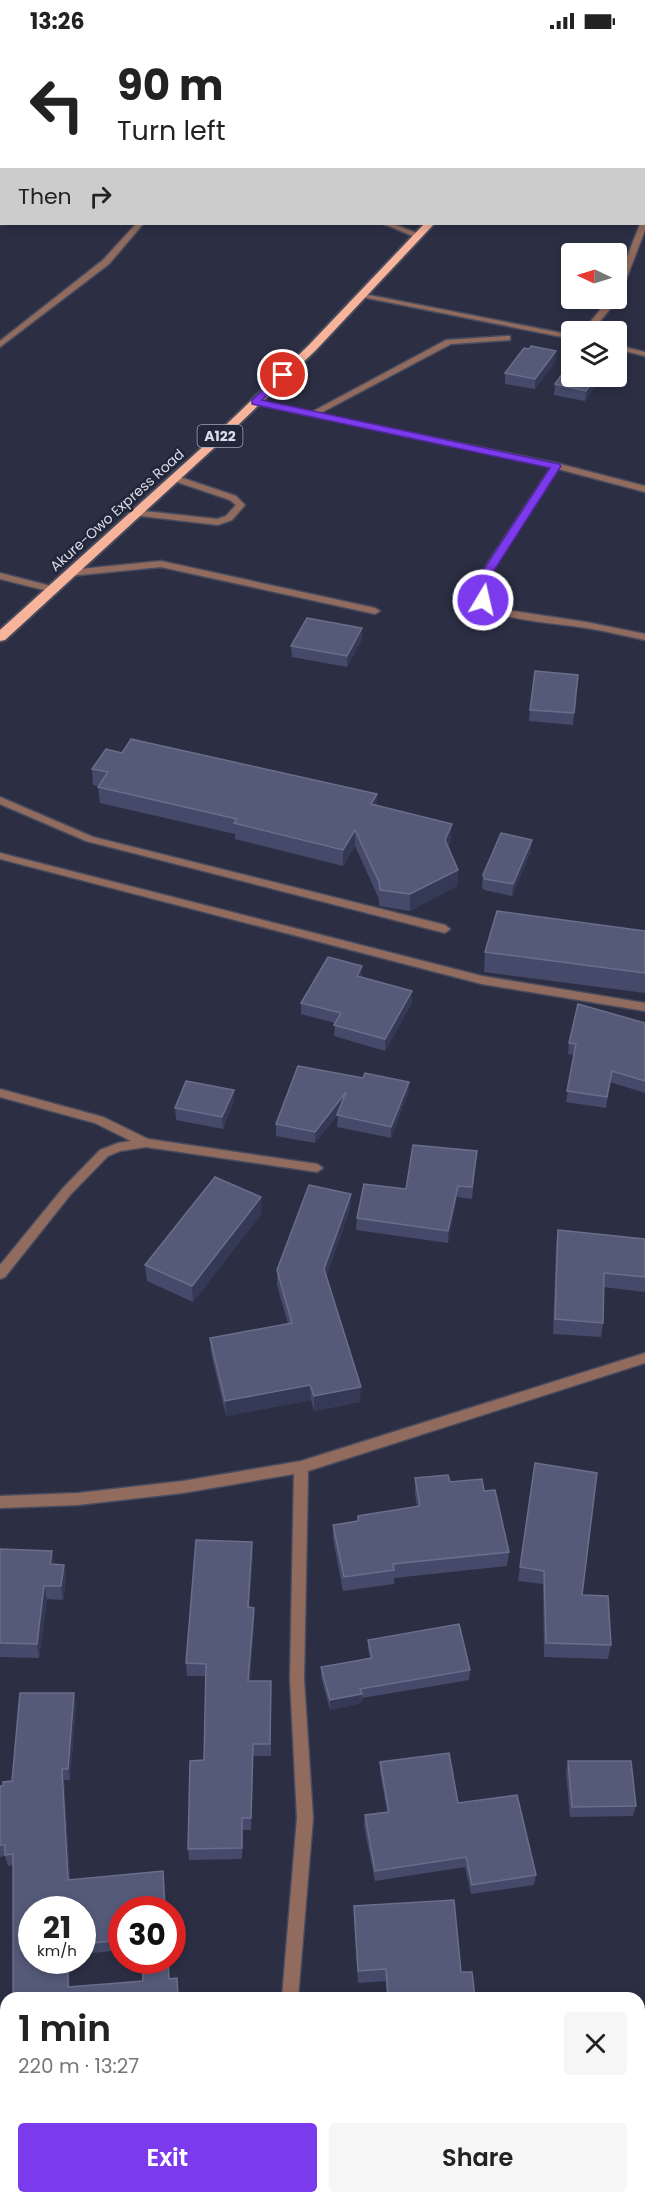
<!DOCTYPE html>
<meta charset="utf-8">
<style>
:root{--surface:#fff;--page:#f6f6f6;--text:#222;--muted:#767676;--accent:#7c3aed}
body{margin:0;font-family:Poppins,sans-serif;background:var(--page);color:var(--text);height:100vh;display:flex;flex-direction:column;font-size:22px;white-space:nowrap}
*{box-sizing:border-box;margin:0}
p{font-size:20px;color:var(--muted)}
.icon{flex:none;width:33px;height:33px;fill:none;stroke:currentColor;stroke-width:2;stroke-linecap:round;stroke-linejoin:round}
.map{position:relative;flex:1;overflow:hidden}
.side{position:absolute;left:0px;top:1950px;width:645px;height:212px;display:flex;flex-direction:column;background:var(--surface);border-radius:18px 18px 0 0;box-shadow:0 3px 9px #0003}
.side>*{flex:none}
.top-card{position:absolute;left:0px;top:0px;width:645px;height:183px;box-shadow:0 3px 9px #0003;background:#fff;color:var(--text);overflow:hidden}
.needle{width:39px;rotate:274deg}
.buttons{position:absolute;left:561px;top:201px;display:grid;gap:12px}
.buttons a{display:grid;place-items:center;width:66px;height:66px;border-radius:6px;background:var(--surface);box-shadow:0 3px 9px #0003;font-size:30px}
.speed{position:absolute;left:18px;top:1854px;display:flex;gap:12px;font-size:30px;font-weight:700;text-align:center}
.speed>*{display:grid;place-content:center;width:78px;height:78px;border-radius:50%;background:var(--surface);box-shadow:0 3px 9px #0003;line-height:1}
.speed small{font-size:15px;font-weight:400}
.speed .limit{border:9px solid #d22;background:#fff;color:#111}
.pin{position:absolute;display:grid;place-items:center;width:51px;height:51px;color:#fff;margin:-26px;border:3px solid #fff;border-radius:50%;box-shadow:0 2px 6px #0007}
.me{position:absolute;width:66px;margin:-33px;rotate:9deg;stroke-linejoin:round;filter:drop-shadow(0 0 4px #0008)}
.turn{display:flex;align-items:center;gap:21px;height:126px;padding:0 18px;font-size:27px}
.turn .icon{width:78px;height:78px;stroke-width:2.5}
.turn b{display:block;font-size:42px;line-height:51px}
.then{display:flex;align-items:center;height:57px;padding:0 18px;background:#0003;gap:12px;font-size:22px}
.round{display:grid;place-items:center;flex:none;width:63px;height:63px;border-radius:6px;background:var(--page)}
.head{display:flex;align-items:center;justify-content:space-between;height:102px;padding:0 18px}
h1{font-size:36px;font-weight:600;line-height:45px}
.action{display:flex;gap:12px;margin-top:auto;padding:12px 18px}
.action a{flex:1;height:69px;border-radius:6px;background:var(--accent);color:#fff;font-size:24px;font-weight:600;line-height:69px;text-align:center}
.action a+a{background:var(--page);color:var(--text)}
.status{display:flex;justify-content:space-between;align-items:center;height:42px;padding:0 30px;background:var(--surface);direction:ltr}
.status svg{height:16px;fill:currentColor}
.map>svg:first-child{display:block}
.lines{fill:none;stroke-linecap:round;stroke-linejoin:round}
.service-casing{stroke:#484b5e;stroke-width:3}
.minor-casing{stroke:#484b5e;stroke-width:3}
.tertiary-casing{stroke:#484b5e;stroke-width:3}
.trunk-casing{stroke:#484b5e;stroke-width:4}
.service{fill:#916b5d;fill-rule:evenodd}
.minor{fill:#916b5d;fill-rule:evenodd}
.tertiary{fill:#916b5d;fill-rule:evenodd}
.trunk{fill:#f8b49a;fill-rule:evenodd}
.wall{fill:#454a6b}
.shaded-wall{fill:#343956}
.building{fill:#555a79;stroke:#696e8a;stroke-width:1.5}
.route{fill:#7c3aed;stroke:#51269a;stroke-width:1.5}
.labels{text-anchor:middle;stroke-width:5;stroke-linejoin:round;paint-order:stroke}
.shield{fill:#222639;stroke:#a1a5b4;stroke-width:1.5}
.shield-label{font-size:14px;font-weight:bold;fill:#d8dbe8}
.far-street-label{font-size:14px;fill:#d8dbe8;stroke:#222639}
</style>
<div class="status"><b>13:26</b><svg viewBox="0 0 49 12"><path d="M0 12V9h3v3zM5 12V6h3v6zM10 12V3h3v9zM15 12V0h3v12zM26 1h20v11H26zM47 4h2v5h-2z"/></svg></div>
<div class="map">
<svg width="645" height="2161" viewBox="0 0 645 2161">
<rect width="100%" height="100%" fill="#2c2f44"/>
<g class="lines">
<g class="service-casing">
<path id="service" d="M507 294H510V298L451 302 315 374 308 372 446 298Z
M174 433 236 454 245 463 232 478 218 483 132 473V469L135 468 217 477 226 474 236 463 230 458 171 438V434Z"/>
</g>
<g class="minor-casing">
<path id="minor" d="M596 0H602L595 2Z
M644 35H645V39H644Z
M644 166H645V173H644Z
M644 177H645V188L619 256 591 290H582L610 256H616V243L640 182H644Z
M0 178 2 182H5H0Z
M136 182H143L109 222 0 305V299L103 218Z
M384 182H393L422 193 415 195Z
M252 358 556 421 645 444V450L558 427 490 533 487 547 490 560 507 568 586 580 645 592V598C625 594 606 589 586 586 564 582 497 578 484 564 475 555 478 544 480 533L551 425 255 362 251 360Z
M161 519 375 566 380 569 375 572 161 525 70 534 65 531 70 528Z
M0 531 55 545 57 547 52 550 0 537Z
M0 755 93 795 445 883 450 887 445 891 86 799 0 762Z
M0 811 482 934 645 961V969L482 942 0 817Z
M0 1047 103 1075 148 1097 317 1122 323 1126 317 1130 146 1105 120 1109 108 1114 71 1152 5 1235 0 1237V1223L63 1146 100 1108 118 1101 131 1099 95 1081 0 1055Z
M645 1311V1321L308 1429 304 1637 313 1776 298 1956H282L297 1776 290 1637 294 1432 183 1451 78 1463 0 1466V1454L78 1451 183 1439 301 1419Z"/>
</g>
<g class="tertiary-casing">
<path id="tertiary" d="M359 251 572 293V297L362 255H359Z
M616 303 645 310V314L616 307Z"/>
</g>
<g class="trunk-casing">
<path id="trunk" d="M557 0H565L556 2Z
M424 182H434L316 308 214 406 5 598 0 599V588L206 402 308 304Z"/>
</g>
<use href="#service" class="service"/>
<use href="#minor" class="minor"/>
<use href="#tertiary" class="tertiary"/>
<use href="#trunk" class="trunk"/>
</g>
<path class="wall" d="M529 307 555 320 535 347 505 342V331Z
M598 340 585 359 554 353 555 342Z
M362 597 347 625 292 615 291 604Z
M578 633 573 683 529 679 530 668Z
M122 711 377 752 376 764 451 798 448 805 458 828 457 844 410 869 379 864V857L355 804 343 824 235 797V792L100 761 98 745 99 744 93 743 92 727Z
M531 809 512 854 484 848 482 845 483 833Z
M645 889V951L484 930 485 910Z
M362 935 412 961 385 1009 334 994 335 981 301 972V961Z
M645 981V1051L610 1040 606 1066 566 1060 574 1013 568 1012 569 1001Z
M363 1036 409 1040 408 1051 391 1096 337 1085 338 1072 315 1101 276 1094V1082Z
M234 1059 223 1087 176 1078 175 1066Z
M476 1120 472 1157 457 1155 448 1201 356 1188 357 1176 406 1147Z
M351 1152 350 1167 326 1235 360 1360 314 1369 311 1358 226 1374 211 1311 210 1296 288 1282 277 1243V1228Z
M262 1171 193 1260 147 1239 145 1223Z
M558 1188 645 1197V1250L603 1245V1281L601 1295 553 1292 556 1202Z
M535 1421 582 1553 611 1603 608 1617 544 1615 543 1542 518 1539Z
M415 1436 450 1440 484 1449 509 1510 507 1524 394 1536V1542L343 1549 333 1497V1483L358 1479V1474L417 1465 415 1451Z
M0 1507 54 1523H64L66 1536 63 1558 47 1557 39 1616 0 1615Z
M253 1512 249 1566 254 1579 250 1639H271V1714H253L251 1788H243L242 1817 189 1818 188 1807 204 1718 206 1634H187L186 1621Z
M368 1598 470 1628 469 1638 362 1656 361 1661 330 1668 321 1635V1625L370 1616 368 1607Z
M76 1662 70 1738H64L70 1838 163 1829 164 1839 122 1868V1908L82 1912V1868H32L70 1918V1945L177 1936 178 1956H13V1823L8 1824 5 1814 0 1815V1744H3L12 1739Z
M568 1719 636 1764 633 1774 570 1775 566 1730Z
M380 1720 458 1761 536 1833 534 1843 471 1852 465 1825 375 1839 364 1784 365 1773 387 1770 380 1730Z
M354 1864 461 1930 475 1956H387L386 1939 358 1941 354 1876Z
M6 1972V2042L0 2043V1973Z"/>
<path class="shaded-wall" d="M556 309 555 320 535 347V337Z
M596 334H599L598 340 585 359 586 349Z
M362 586V597L347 625V614Z
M377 752 376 768 371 762Z
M452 782 451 798 444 815 445 798Z
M355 788V804L343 824V808Z
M532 798 531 809 512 854 513 842Z
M458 828 457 844 410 869V852Z
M362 924V935L357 934Z
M412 949V961L385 1009V997Z
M409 1040 408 1051 391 1096V1085Z
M234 1048V1059L223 1087 222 1075Z
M346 1050V1061L315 1101V1090Z
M458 1144 457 1155 448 1201V1189Z
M351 1152 350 1167 324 1242V1227Z
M261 1155 262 1171 193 1260 192 1244Z
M310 1343 311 1358 226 1374 225 1359Z
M361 1345 360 1360 314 1369V1354Z
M252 1500 253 1512 249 1578 248 1565Z
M52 1509 54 1522H50Z
M64 1523 66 1536 63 1558 61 1544Z
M44 1544 47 1557 39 1616 37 1602Z
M254 1566V1579L249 1651 248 1639Z
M74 1651 76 1662 70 1738 68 1727Z
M362 1652 361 1661 330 1668V1658Z
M253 1702V1714L251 1788V1776Z
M62 1727 64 1738 70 1849 68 1838Z
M242 1776 243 1788 242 1817Z
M68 1918H70V1956L68 1945Z"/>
<path class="building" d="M531 304 556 309 535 337 505 331 524 306 529 307Z
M568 324H572V334H596L586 349 555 342Z
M307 576 362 586 347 614 291 604Z
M535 629 578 633 574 671 530 668Z
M131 697 377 752 371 762 452 782 445 798 458 828 410 852 380 848 379 840 355 788 343 808 234 781 237 777 98 745 108 730 92 727 106 707 122 711Z
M501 791 532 798 513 842 485 837 483 833Z
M497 869 645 889V931L485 910Z
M328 915 362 924 357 934 412 949 385 997 334 983 341 971 301 961Z
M578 962 645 981V1039L612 1029 607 1055 567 1049 576 1002 569 1001Z
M298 1024 363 1036 365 1031 409 1040 391 1085 337 1073 346 1050 315 1090 276 1082Z
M186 1039 234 1048 222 1075 175 1066Z
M413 1103 477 1109 472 1145 458 1144 448 1189 357 1176 364 1142 406 1147Z
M215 1135 261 1155 192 1244 145 1223Z
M309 1143 351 1152 324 1227 361 1345 314 1354 310 1343 225 1359 210 1296 292 1281 277 1228Z
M558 1188 645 1197V1235L604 1231 603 1281 555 1277Z
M535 1421 597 1431 582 1553 608 1554 611 1603 546 1601 544 1529 520 1525Z
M448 1433 450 1440 482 1437 484 1449 495 1448 509 1510 393 1522 394 1528 344 1535 333 1483 358 1479V1474L420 1464 415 1436Z
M196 1498 252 1500 248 1565 254 1566 248 1639H271L270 1702H253L251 1776H242V1806L188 1807 190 1719 204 1718 206 1622 186 1621Z
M0 1507 52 1509 50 1522 64 1523 61 1544H44L37 1602 0 1601Z
M459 1582 470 1628 360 1647 362 1652 330 1658 321 1625 372 1616 368 1598Z
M20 1651H74L68 1727H62L68 1838 163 1829 165 1868H122V1898L82 1902V1868H32V1918H68V1945L143 1939 142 1918H168L169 1937 177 1936 178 1956H13V1812L5 1813V1803H0V1744H3V1740L12 1739Z
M449 1711 458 1761 517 1753 536 1833 472 1843 466 1815 375 1829 365 1773 389 1770 380 1720Z
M568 1719H631L636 1764 572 1765Z
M454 1858 461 1930H472L475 1956H388L386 1927 358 1929 354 1864Z
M6 1972V2032L0 2033V1973Z"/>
<path class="route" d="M283 330 287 331V335L262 358 559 422 561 424 491 533 486 548 487 560 478 558 476 548 480 533 550 426 252 362V358Z"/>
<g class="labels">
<rect class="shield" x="197.5" y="383" width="45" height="22" rx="4.5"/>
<g class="shield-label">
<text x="220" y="399">A122</text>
</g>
<g class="far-street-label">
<text transform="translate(117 468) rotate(-42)" y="5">Akure-Owo Express Road</text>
</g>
</g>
</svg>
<div class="buttons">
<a><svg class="needle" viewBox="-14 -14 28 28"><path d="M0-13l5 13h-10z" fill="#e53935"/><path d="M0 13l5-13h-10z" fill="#767676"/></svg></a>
<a><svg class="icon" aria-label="layers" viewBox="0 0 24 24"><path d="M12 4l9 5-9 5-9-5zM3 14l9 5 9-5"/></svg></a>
</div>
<div class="speed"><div>21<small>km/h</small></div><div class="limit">30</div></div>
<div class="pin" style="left:283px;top:333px;background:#d93025"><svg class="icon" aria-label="arrive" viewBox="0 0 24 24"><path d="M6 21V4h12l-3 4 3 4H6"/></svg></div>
<svg class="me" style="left:483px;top:558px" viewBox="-20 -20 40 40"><circle r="17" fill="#7c3aed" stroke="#fff" stroke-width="3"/><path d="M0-11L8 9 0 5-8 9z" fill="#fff"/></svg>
<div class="top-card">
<div class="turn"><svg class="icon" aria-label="left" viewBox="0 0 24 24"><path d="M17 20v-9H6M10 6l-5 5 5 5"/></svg><div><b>90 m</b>Turn left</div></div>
<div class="then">Then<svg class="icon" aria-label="right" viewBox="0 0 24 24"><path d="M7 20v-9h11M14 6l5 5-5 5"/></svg></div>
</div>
<section class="side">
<div class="head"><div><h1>1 min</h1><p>220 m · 13:27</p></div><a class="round"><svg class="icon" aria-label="close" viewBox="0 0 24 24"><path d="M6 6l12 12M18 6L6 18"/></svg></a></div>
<div class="action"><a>Exit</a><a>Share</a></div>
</section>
</div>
